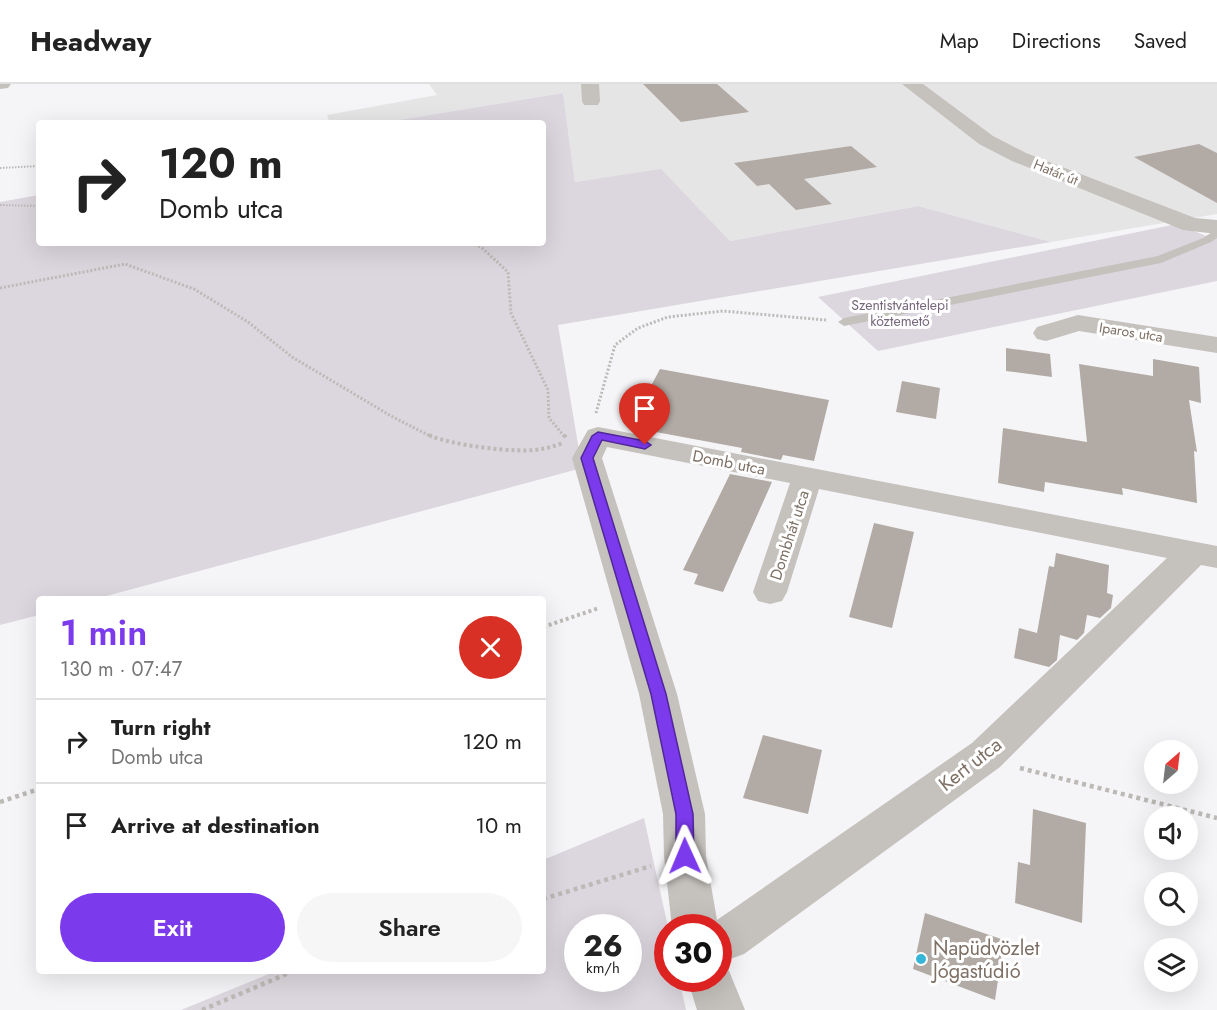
<!DOCTYPE html>
<meta charset="utf-8">
<style>
:root{--surface:#fff;--page:#f6f6f6;--text:#222;--muted:#767676;--line:#e0e0e0;--accent:#7c3aed}
body{margin:0;font-family:Jost,sans-serif;background:var(--page);color:var(--text);height:100vh;display:flex;flex-direction:column;font-size:22px;white-space:nowrap}
*{box-sizing:border-box;margin:0}
p{font-size:20px;color:var(--muted)}
.icon{flex:none;width:33px;height:33px;fill:none;stroke:currentColor;stroke-width:2;stroke-linecap:round;stroke-linejoin:round}
.map{position:relative;flex:1;overflow:hidden}
.panel{position:absolute;left:36px;top:512px;width:510px;height:378px;display:flex;flex-direction:column;background:var(--surface);border-radius:6px;box-shadow:0 6px 24px #0002}
.panel>*{flex:none}
.guide{position:absolute;left:36px;top:36px;width:510px;height:126px;border-radius:6px;box-shadow:0 6px 24px #0002;background:#fff;color:var(--text);overflow:hidden}
.needle{width:39px;rotate:28deg}
.fabs{position:absolute;left:1144px;top:656px;display:grid;gap:12px}
.fabs a{display:grid;place-items:center;width:54px;height:54px;border-radius:50%;background:var(--surface);box-shadow:0 6px 24px #0002;font-size:30px}
.speed{position:absolute;left:564px;top:830px;display:flex;gap:12px;font-size:30px;font-weight:700;text-align:center}
.speed>*{display:grid;place-content:center;width:78px;height:78px;border-radius:50%;background:var(--surface);box-shadow:0 6px 24px #0002;line-height:1}
.speed small{font-size:15px;font-weight:400}
.speed .limit{border:9px solid #d22;background:#fff;color:#111}
.pin{position:absolute;display:grid;place-items:center;width:51px;height:51px;color:#fff;margin:-62px -26px;border-radius:50% 50% 50% 0;rotate:-45deg;box-shadow:0 0 6px #0007}
.pin .icon{rotate:45deg}
.me{position:absolute;width:66px;margin:-33px;rotate:359deg;stroke-linejoin:round;filter:drop-shadow(0 0 4px #0008)}
.turn{display:flex;align-items:center;gap:21px;height:126px;padding:0 24px;font-size:27px}
.turn .icon{width:78px;height:78px;stroke-width:2.5}
.turn b{display:block;font-size:42px;line-height:51px}
.round{display:grid;place-items:center;flex:none;width:63px;height:63px;border-radius:32px;background:var(--page)}
.headline{display:flex;align-items:center;justify-content:space-between;height:102px;padding:0 24px}
h1{font-size:36px;font-weight:600;line-height:45px;color:var(--accent)}
.primary-button{display:flex;gap:12px;margin-top:auto;padding:12px 24px}
.primary-button a{flex:1;height:69px;border-radius:36px;background:var(--accent);color:#fff;font-size:24px;font-weight:600;line-height:69px;text-align:center}
.primary-button a+a{background:var(--page);color:var(--text)}
ul{padding:0;list-style:none}
li{display:flex;align-items:center;gap:18px;height:84px;padding:0 24px;border-top:2px solid var(--line)}
li div{flex:1}
li b{display:block;font-size:22px}
li em{font-style:normal}
header{display:flex;align-items:center;gap:36px;box-sizing:border-box;height:84px;padding:0 30px;background:var(--surface);border-bottom:2px solid var(--line)}
header strong{font-size:28px}
nav{display:flex;gap:33px;margin-inline-start:auto;font-size:21px}
.map>svg:first-child{display:block}
.built{fill:#e6e5e6}
.green{fill:#dcd7de;fill-rule:evenodd}
.building{fill:#b2aaa4}
.lines{fill:none;stroke-linecap:round;stroke-linejoin:round}
.path-far3{stroke:#bcb9b6;stroke-width:2;stroke-dasharray:1.5 1.5;stroke-linecap:butt}
.path-far2{stroke:#bcb9b6;stroke-width:3;stroke-dasharray:2 2;stroke-linecap:butt}
.path-far1{stroke:#bcb9b6;stroke-width:4;stroke-dasharray:3 3;stroke-linecap:butt}
.path{stroke:#bcb9b6;stroke-width:4.5;stroke-dasharray:4 4;stroke-linecap:butt}
.service{fill:#c5c1bd;fill-rule:evenodd}
.minor{fill:#c5c1bd;fill-rule:evenodd}
.route{fill:#7c3aed;stroke:#51269a;stroke-width:1.5}
.poi-dot{fill:#36b5d8;stroke:#fff;stroke-width:2}
.labels{text-anchor:middle;stroke-width:6;stroke-linejoin:round;paint-order:stroke}
.far-street-label{font-size:14px;fill:#7e7065;stroke:#fff}
.far-park-label{font-size:14px;fill:#77677c;stroke:#fff}
.street-label{font-size:16px;fill:#7e7065;stroke:#fff}
.near-street-label{font-size:20px;fill:#7e7065;stroke:#fff}
.near-poi-label{font-size:20px;fill:#7e7065;stroke:#fff;text-anchor:start}
</style>
<header>
<strong>Headway</strong>
<nav><a>Map</a><a>Directions</a><a>Saved</a></nav>
</header>
<div class="map">
<svg width="1217" height="926" viewBox="0 0 1217 926">
<rect width="100%" height="100%" fill="#f5f5f8"/>
<path class="built" d="M429 0H1217V130L1051 158 918 122 730 157 661 86 575 98 563 9 380 39H330L327 31 437 11Z"/>
<path class="green" d="M563 9 575 98 661 85 730 157 918 122 1051 158 558 241 582 384 99 514H39V531L0 541V118L39 111V159H543V39H380Z
M1177 140 1211 154 1217 153V197L878 267 818 213Z
M644 734 668 843V894H679L686 926H181L276 887 543 886V776ZM578 843H628V894H578Z"/>
<path class="building" d="M643 0H717L749 28 681 38Z
M1199 60 1217 69V119L1134 73Z
M851 62 877 83 804 95 832 120 796 126 769 100 757 102 734 79Z
M1006 264 1050 270 1052 293 1006 287Z
M1153 275 1199 283 1201 319 1189 316 1197 368 1194 367 1197 419 1122 404 1123 411 1045 398 1044 408 998 399 1003 344 1087 358 1079 280 1153 292Z
M660 285 829 316 814 377 783 371 781 376 741 368 742 364 629 343Z
M902 297 940 304 936 335 896 328Z
M730 390 772 398 723 508 694 500 698 490 683 486Z
M874 439 914 448 892 544 849 533Z
M1056 469 1109 481 1107 509 1113 511 1111 524 1100 534 1087 531 1084 549 1077 556 1060 551 1057 576 1049 583 1014 574 1019 544 1037 549 1049 482 1054 483Z
M763 651 822 666 808 730 743 714Z
M1033 725 1086 739 1082 839 1015 819 1018 778 1030 781Z
M925 829 1004 856 995 916 913 885Z"/>
<g class="lines">
<path class="path-far3" d="M0 84 39 82
M0 121 39 122"/>
<path class="path-far2" d="M471 159 481 163 508 188 511 229 548 306 549 334 565 353
M0 204 125 180 194 205 248 238 292 273 391 332 432 353
M596 329 615 261 638 244 668 233 723 227 826 236"/>
<path class="path-far1" d="M429 351C449 361 520 370 541 365 549 364 556 361 564 359
M564 351 567 355
M543 543 599 524"/>
<path class="path" d="M1020 684 1217 734
M0 718 39 705
M543 815 651 782
M202 926 296 886"/>
<path class="service" d="M1217 145V154L1211 158 1161 179 844 242 838 238 844 234 1158 172 1203 154Z"/>
<path class="minor" d="M0 0H11L8 4 0 5Z
M581 0H599L600 17 598 21H584L582 17Z
M902 0H923L993 52 1026 69 1195 134 1217 136V150L1183 146 1012 77 979 60Z
M1078 231 1217 253V269L1079 247 1046 257 1037 255 1033 249 1037 243Z
M598 343 1217 462V484L1201 481 1000 683 744 870 725 877 745 926H697L687 894H718V843H672L664 772 663 730 639 610 572 374 588 346ZM607 363 790 399 753 508 758 517 770 520 782 517 787 508 819 405 1167 474 972 659 717 836 706 772 705 730 677 610 602 374Z"/>
</g>
<path class="route" d="M598 348 645 357 651 361 645 365 602 356 593 374 666 610 693 730 694 772 691 777 685 779 678 777 676 772V730L651 610 581 374 592 352Z"/>
<circle class="poi-dot" cx="921" cy="875" r="6"/>
<g class="labels">
<g class="far-street-label">
<text transform="translate(1056 88) rotate(22)" y="5">Határ út</text>
<text transform="translate(1131 248) rotate(9)" y="5">Iparos utca</text>
</g>
<g class="far-park-label">
<text x="900" y="226">Szentistvántelepi<tspan x="900" dy="16">köztemető</tspan></text>
</g>
<g class="street-label">
<text transform="translate(729 378) rotate(11)" y="6">Domb utca</text>
<text transform="translate(789 451) rotate(-72)" y="6">Dombhát utca</text>
</g>
<g class="near-street-label">
<text transform="translate(970 680) rotate(-38)" y="7">Kert utca</text>
</g>
<g class="near-poi-label">
<text x="933" y="871">Napüdvözlet<tspan x="933" dy="23">Jógastúdió</tspan></text>
</g>
</g>
</svg>
<div class="fabs">
<a><svg class="needle" viewBox="-14 -14 28 28"><path d="M0-13l5 13h-10z" fill="#e53935"/><path d="M0 13l5-13h-10z" fill="#767676"/></svg></a>
<a><svg class="icon" aria-label="sound" viewBox="0 0 24 24"><path d="M4 9h4l5-4v14l-5-4H4zM17 9q2 3 0 6"/></svg></a>
<a><svg class="icon" aria-label="search" viewBox="0 0 24 24"><circle cx="10" cy="10" r="6"/><path d="M15 15l6 6"/></svg></a>
<a><svg class="icon" aria-label="layers" viewBox="0 0 24 24"><path d="M12 4l9 5-9 5-9-5zM3 14l9 5 9-5"/></svg></a>
</div>
<div class="speed"><div>26<small>km/h</small></div><div class="limit">30</div></div>
<div class="pin" style="left:645px;top:361px;background:#d93025"><svg class="icon" aria-label="arrive" viewBox="0 0 24 24"><path d="M6 21V4h12l-3 4 3 4H6"/></svg></div>
<svg class="me" style="left:685px;top:772px" viewBox="-20 -20 40 40"><path d="M0-17L14 15 0 8-14 15z" fill="#7c3aed" stroke="#fff" stroke-width="4"/></svg>
<div class="guide">
<div class="turn"><svg class="icon" aria-label="right" viewBox="0 0 24 24"><path d="M7 20v-9h11M14 6l5 5-5 5"/></svg><div><b>120 m</b>Domb utca</div></div>
</div>
<section class="panel">
<div class="headline"><div><h1>1 min</h1><p>130 m · 07:47</p></div><a class="round" style="background:#d93025;color:#fff"><svg class="icon" aria-label="close" viewBox="0 0 24 24"><path d="M6 6l12 12M18 6L6 18"/></svg></a></div>
<ul>
<li><svg class="icon" aria-label="right" viewBox="0 0 24 24"><path d="M7 20v-9h11M14 6l5 5-5 5"/></svg><div><b>Turn right</b><p>Domb utca</p></div><em>120 m</em></li>
<li><svg class="icon" aria-label="arrive" viewBox="0 0 24 24"><path d="M6 21V4h12l-3 4 3 4H6"/></svg><div><b>Arrive at destination</b></div><em>10 m</em></li>
</ul>
<div class="primary-button"><a>Exit</a><a>Share</a></div>
</section>
</div>
